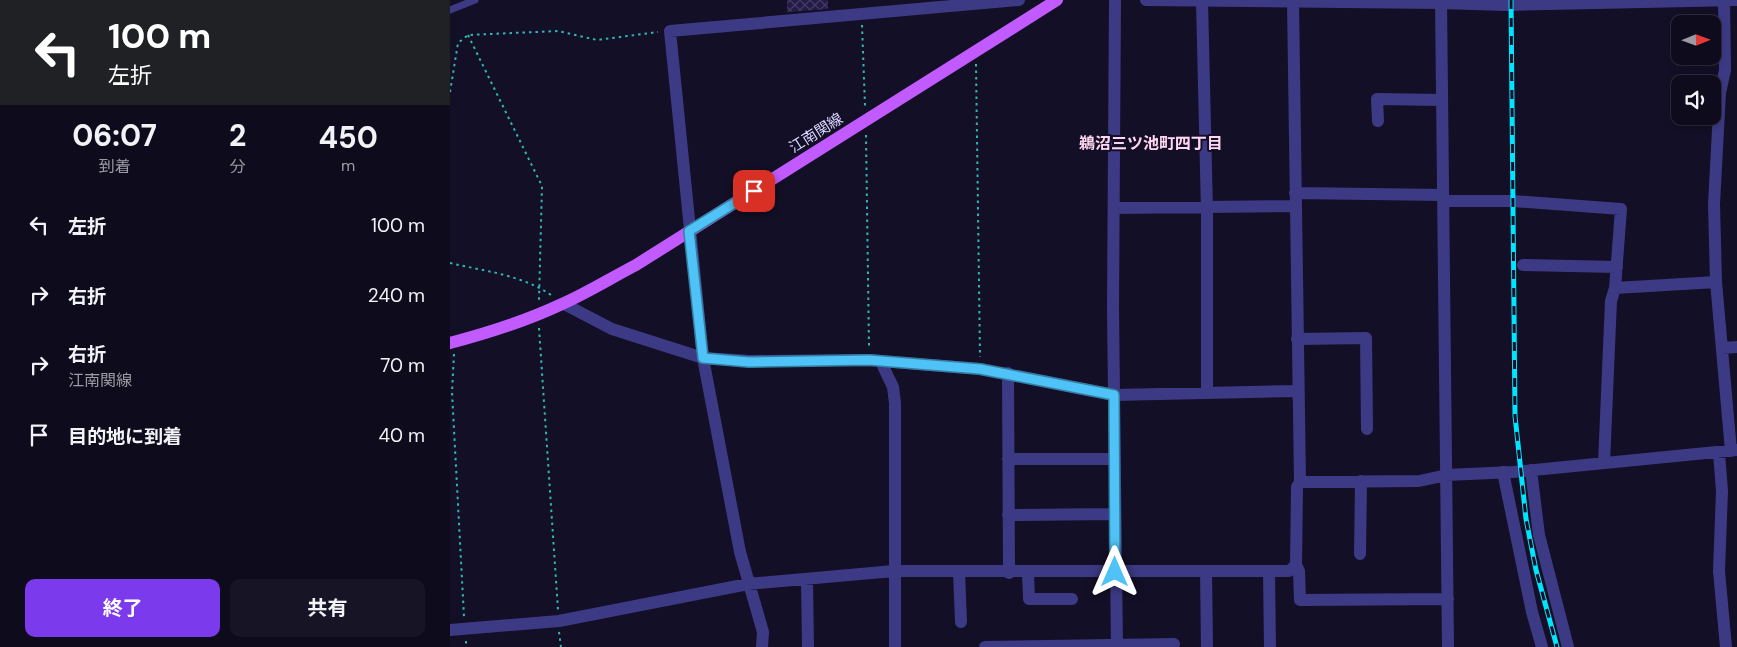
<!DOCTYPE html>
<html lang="ja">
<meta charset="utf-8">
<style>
:root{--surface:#0e0b1c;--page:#171425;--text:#f1f3f6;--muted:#9b9ba3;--line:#2e2b3b;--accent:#7c3aed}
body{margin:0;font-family:"DM Sans","Noto Sans JP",sans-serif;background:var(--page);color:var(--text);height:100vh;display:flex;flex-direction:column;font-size:19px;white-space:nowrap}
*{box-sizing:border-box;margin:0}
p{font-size:16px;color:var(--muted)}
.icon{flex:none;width:28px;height:28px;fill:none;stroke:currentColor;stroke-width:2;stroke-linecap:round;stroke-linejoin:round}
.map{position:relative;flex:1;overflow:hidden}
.panel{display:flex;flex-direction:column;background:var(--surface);width:450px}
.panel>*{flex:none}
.banner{background:#202124;color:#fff;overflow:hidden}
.needle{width:32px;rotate:89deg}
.fabs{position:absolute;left:1221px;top:15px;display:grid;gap:10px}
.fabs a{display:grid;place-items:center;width:50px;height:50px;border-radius:10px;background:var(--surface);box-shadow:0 2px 8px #0003,0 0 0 1px var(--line);font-size:25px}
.pin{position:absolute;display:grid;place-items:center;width:42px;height:42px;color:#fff;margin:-21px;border-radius:10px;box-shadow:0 2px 8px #0006}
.me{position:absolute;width:55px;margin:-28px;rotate:0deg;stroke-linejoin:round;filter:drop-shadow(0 0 4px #0008)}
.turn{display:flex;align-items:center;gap:18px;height:105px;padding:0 25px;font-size:22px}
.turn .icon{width:65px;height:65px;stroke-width:2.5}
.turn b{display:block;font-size:35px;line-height:42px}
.eta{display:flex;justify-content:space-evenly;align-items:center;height:85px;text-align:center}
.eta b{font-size:30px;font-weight:700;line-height:35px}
.cta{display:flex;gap:10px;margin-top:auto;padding:10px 25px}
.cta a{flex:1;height:58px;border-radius:10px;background:var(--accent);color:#fff;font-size:20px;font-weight:700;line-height:58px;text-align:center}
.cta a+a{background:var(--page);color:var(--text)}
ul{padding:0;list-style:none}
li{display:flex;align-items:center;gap:15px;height:70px;padding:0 25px}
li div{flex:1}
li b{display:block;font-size:19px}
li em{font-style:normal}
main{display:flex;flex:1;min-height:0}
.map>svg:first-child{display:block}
.building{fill:url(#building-cross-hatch)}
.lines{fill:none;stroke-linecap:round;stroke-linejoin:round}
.path{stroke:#2fb8b0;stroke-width:2;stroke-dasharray:2.5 4;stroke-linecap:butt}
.service{stroke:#3d3a85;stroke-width:7}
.minor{stroke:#3d3a85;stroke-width:12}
.tertiary{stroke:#3d3a85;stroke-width:12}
.primary{stroke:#c25bff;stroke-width:12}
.rail-casing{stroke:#00e5ff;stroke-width:5}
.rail{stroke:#130f26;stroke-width:3;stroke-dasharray:9;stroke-linecap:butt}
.route-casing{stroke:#337fa1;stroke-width:12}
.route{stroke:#4fc3f7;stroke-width:9}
.labels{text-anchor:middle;stroke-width:4;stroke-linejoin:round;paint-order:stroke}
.street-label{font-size:15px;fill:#d9d4ff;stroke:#130f26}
.neighbourhood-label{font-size:16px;font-weight:bold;fill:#ffd6f0;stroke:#130f26}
</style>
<main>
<section class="panel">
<div class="banner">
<div class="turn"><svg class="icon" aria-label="left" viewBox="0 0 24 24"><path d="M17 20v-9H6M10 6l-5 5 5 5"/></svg><div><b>100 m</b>左折</div></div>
</div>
<div class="eta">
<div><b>06:07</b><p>到着</p></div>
<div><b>2</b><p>分</p></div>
<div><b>450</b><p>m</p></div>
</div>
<ul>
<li><svg class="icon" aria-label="left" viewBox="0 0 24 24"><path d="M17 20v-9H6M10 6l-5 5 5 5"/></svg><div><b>左折</b></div><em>100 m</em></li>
<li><svg class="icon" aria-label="right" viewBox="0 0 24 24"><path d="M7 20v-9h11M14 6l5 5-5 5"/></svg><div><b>右折</b></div><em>240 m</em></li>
<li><svg class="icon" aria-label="right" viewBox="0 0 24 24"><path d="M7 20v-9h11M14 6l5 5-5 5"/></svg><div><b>右折</b><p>江南関線</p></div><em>70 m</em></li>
<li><svg class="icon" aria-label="arrive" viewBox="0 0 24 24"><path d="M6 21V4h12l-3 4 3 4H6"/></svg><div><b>目的地に到着</b></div><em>40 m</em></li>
</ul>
<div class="cta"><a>終了</a><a>共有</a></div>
</section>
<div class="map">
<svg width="1287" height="647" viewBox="0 0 1287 647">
<defs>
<pattern id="building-cross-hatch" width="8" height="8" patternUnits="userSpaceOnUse" patternTransform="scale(1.25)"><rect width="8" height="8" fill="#241b47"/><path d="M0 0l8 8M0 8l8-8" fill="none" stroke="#433b63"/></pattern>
</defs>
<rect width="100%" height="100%" fill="#130f26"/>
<path class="building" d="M337 0H378V9L337 12Z"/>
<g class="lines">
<path class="path" d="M412 25 415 106
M18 35 92 186 89 300
M526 64 530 357
M0 92 8 43 18 35 108 31 147 40 208 32
M416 135 419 348
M0 263C34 271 72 275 101 295
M89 328 108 610
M4 354 2 392 14 617
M109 632 111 647
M16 641V647"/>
<path class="service" d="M0 10 25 0"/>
<path class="minor" d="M665 0 663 308 667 647
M991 0 998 647
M1274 0 1275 70 1270 93 1264 204 1266 282 1281 451
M752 1 757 212V393
M991 3 1056 5 1287 0
M928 121 927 99 992 100
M845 193 993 195
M994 201H1063L1171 209 1165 288 1161 301 1154 463
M664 208 845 206
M1073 265 1167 267
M1165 288 1266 282
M114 304 162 329 253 358 299 361 419 360 530 369 664 395 847 391
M847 339 916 338 917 429
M1272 348 1287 347
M431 362 443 387 445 403V647
M558 373 559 573
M1269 453 1272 491 1269 571 1276 647
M558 459H665
M1081 470 1089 535 1118 647
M1053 472 1082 612 1092 647
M850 482 969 481 997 475 1063 472 1287 450
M558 515 665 514
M910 554 911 481
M846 565 849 571 850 600 998 599
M756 571 757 647
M819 571 820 647
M509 572 511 622
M578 573 579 599H622
M357 580 358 647
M0 630 109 621 298 584 444 571H839L846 565 847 487 850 482 843 1
M312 647 313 632 290 552 253 358 220 31 569 0
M535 647 724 644"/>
<path class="tertiary" d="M696 0 991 3"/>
<path class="primary" d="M0 343C38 333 76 321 112 304 137 293 161 278 186 265L607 0"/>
<g class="rail-casing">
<path id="rail" d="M1061 0 1065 416 1076 519 1086 570 1107 647"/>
</g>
<use href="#rail" class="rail"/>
</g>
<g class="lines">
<g class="route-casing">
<path id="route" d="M304 191 239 231 253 358 299 362 419 360 530 369 664 395 665 572"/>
</g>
<use href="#route" class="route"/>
</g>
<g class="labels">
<g class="street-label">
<text transform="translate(366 133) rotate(-32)" y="5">江南関線</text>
</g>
<g class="neighbourhood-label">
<text x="701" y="149">鵜沼三ツ池町四丁目</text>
</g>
</g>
</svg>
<div class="fabs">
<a><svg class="needle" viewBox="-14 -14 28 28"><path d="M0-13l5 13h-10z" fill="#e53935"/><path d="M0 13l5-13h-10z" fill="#9b9ba3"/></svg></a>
<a><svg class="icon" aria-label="sound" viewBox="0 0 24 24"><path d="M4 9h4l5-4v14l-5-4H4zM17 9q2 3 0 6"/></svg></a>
</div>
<div class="pin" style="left:304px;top:191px;background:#d93025"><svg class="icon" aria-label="arrive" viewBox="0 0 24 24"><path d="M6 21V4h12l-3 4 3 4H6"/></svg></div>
<svg class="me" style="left:665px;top:572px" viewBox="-20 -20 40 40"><path d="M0-17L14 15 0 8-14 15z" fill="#4fc3f7" stroke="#fff" stroke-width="4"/></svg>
</div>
</main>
